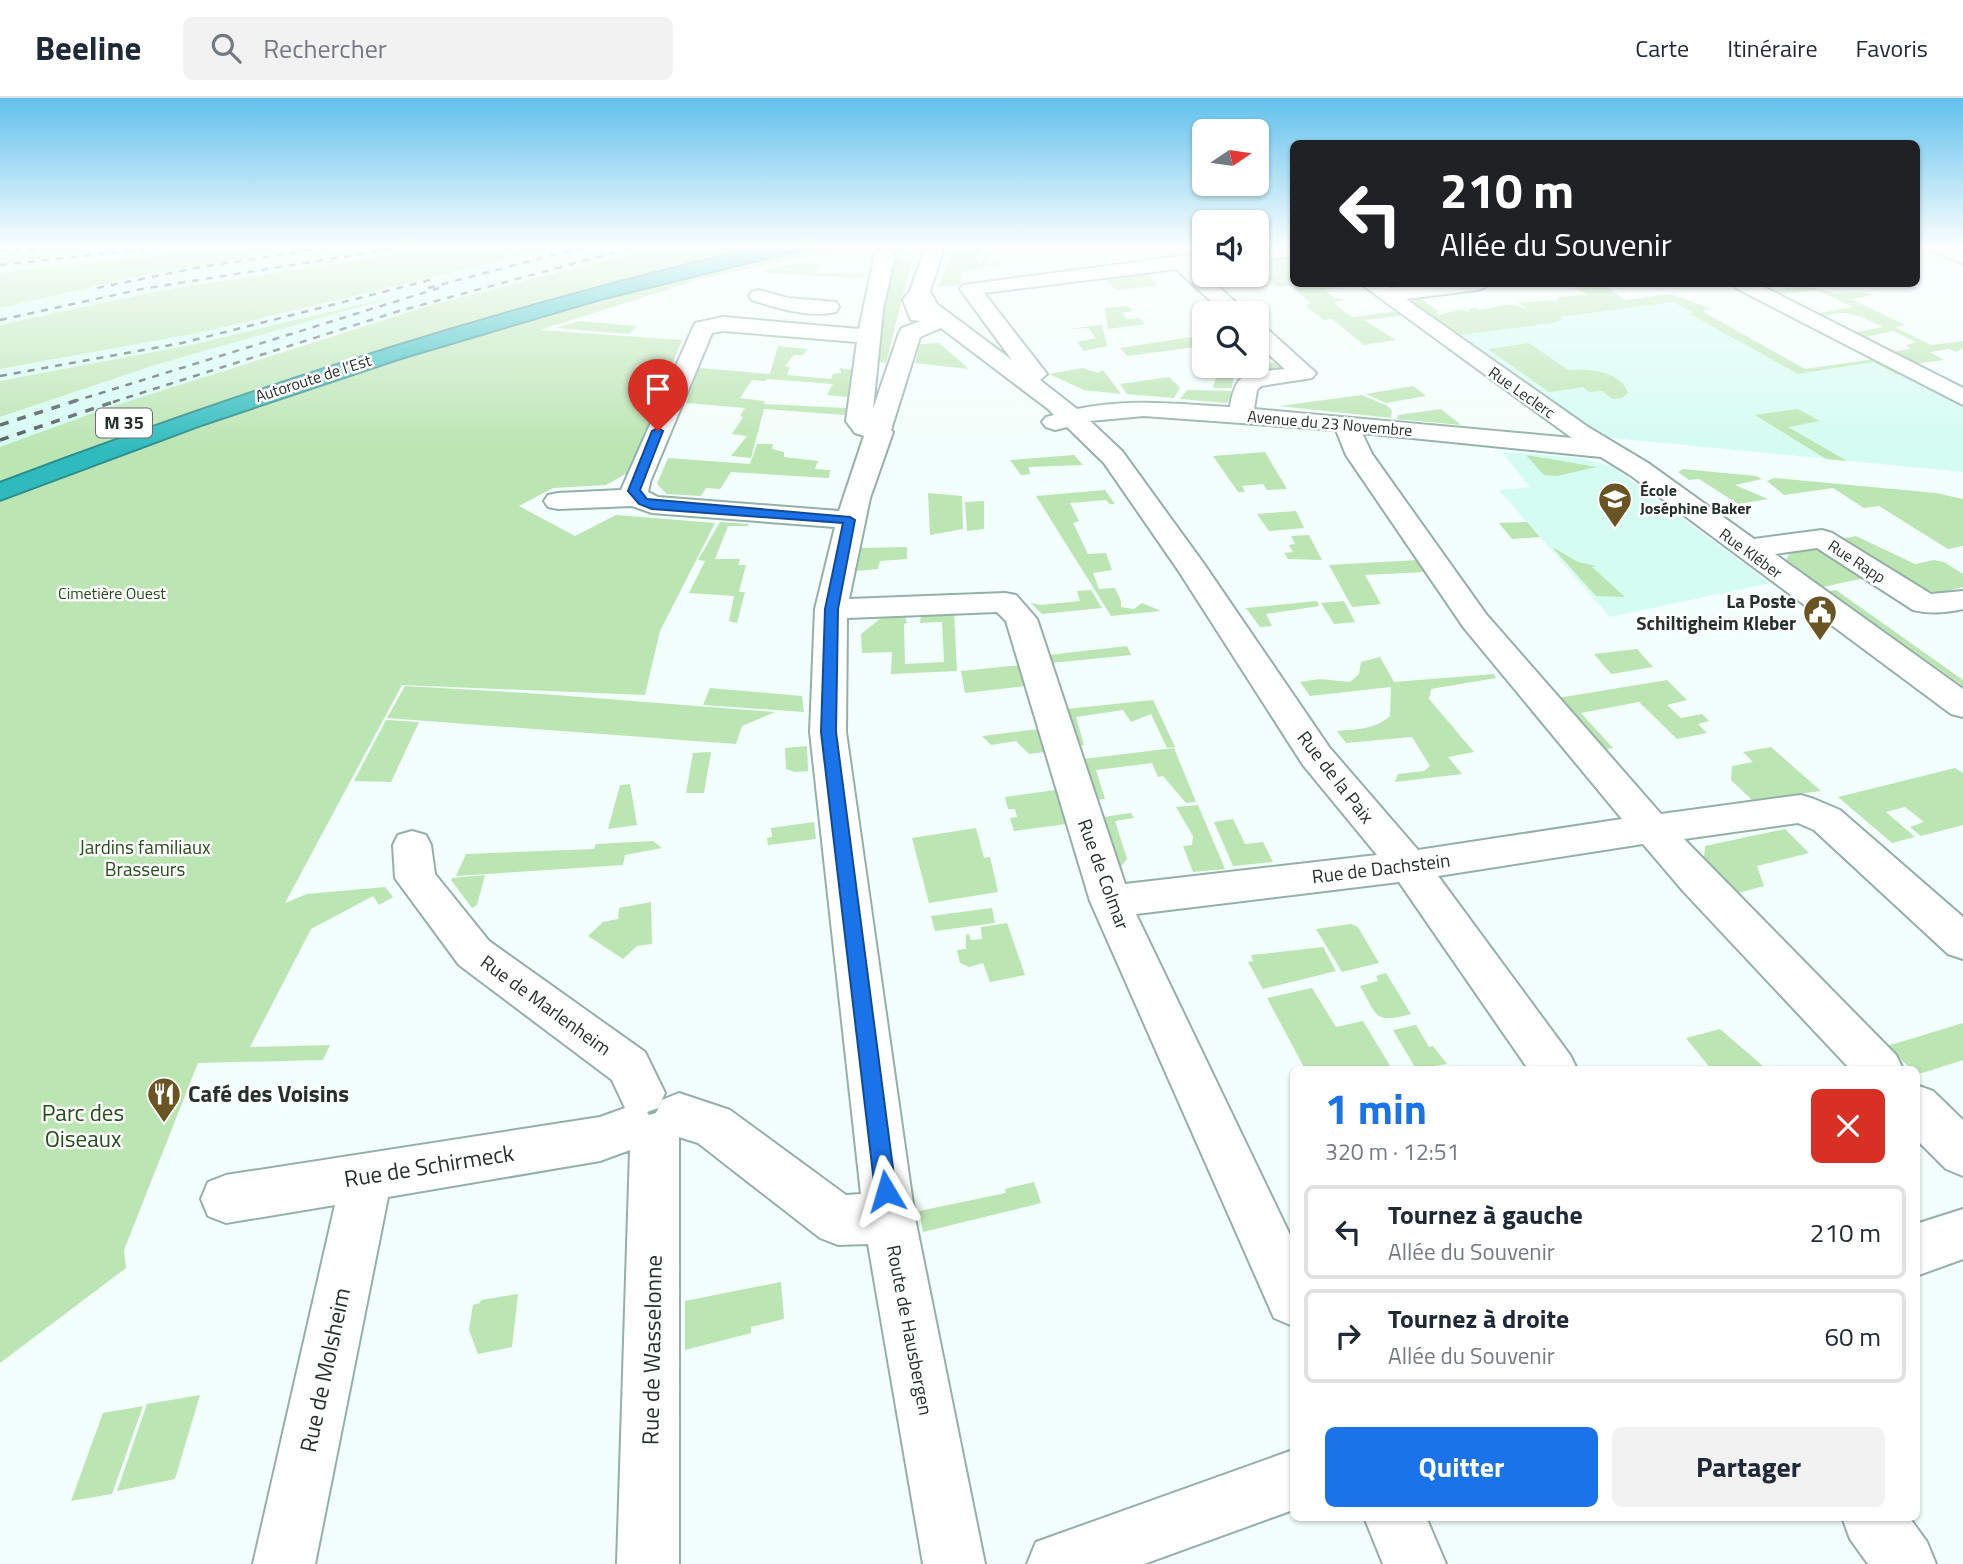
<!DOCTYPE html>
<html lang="fr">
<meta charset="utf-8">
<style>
:root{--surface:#fff;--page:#f2f2f3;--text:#1f2937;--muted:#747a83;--line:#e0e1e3;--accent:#1a73e8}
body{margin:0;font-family:"Titillium Web",sans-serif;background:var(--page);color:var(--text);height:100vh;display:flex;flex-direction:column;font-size:26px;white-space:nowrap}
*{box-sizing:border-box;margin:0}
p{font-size:23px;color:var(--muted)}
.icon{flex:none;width:38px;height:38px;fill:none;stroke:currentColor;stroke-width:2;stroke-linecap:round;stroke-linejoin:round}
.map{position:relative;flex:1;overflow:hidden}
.details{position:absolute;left:1290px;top:968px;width:630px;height:455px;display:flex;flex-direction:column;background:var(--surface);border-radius:10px;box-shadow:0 2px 5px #0004}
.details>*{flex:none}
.guide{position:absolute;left:1290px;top:42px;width:630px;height:147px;border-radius:10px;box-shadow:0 2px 5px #0004;background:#202124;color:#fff;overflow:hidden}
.needle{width:46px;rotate:77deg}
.tools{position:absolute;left:1192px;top:21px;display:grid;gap:14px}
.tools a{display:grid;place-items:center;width:77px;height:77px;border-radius:10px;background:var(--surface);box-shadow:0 2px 5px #0004;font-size:35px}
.pin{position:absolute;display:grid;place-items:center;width:60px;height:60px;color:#fff;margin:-72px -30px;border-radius:50% 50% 50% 0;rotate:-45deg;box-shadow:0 0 7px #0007}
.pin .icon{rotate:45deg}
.me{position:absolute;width:77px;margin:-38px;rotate:353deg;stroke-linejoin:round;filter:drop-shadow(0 0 5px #0008)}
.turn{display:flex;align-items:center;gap:24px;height:147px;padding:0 35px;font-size:32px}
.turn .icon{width:91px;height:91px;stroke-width:2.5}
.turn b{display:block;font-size:49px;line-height:60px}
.round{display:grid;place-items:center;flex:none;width:74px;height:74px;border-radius:10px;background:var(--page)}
.overview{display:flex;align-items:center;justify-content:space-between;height:119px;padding:0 35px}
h1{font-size:42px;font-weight:700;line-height:52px;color:var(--accent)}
.button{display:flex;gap:14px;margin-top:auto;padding:14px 35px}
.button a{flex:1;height:80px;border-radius:10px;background:var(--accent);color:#fff;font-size:28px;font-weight:700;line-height:80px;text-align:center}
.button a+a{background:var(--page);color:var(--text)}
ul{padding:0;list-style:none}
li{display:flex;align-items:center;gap:21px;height:94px;margin:0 14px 10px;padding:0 21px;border:4px solid var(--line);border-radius:10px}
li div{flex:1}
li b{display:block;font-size:26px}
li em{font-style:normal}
header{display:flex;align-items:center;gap:42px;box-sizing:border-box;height:98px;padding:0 35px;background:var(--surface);border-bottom:2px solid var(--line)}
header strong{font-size:33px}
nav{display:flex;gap:38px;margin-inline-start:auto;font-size:24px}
.search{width:490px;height:63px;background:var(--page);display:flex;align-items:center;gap:18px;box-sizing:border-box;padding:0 24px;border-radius:10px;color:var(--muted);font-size:26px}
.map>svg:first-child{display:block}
.built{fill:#d4fcf1}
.green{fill:#bbe5b2}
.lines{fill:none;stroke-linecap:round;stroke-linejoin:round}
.minor-casing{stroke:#94b0a8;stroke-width:4}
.highway-casing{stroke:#2c8b8b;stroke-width:4}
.minor{fill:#fff;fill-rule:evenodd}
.highway{fill:#2fbbbd;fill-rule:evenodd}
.rail-far1{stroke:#515c59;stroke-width:2.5;stroke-dasharray:7 7;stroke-linecap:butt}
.rail{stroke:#515c59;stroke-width:3.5;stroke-dasharray:9 9;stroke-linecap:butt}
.route{fill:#1a73e8;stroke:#114b97;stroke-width:2}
.labels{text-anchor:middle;stroke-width:5;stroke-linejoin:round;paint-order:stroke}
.far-street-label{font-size:16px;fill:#26312e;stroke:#fff}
.far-poi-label{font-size:16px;font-weight:bold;fill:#26312e;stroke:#fff;text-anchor:start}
.far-park-label{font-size:16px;fill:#234e18;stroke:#fff}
.shield{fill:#fff;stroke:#676f6d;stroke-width:2}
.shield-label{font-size:18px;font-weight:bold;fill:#26312e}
.poi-label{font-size:19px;font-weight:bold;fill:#26312e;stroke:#fff;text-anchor:end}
.street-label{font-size:19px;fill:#26312e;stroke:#fff}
.park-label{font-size:19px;fill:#234e18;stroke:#fff}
.near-poi-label{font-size:23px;font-weight:bold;fill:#26312e;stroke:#fff;text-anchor:start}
.near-park-label{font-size:23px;fill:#234e18;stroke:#fff}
.near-street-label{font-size:23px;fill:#26312e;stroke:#fff}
</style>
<header>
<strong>Beeline</strong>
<div class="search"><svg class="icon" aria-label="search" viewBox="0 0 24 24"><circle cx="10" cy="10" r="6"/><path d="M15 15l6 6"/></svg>Rechercher</div>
<nav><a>Carte</a><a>Itinéraire</a><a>Favoris</a></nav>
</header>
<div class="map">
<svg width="1963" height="1466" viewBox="0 0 1963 1466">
<rect width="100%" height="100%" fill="#f3fffc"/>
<path class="built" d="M72 147H258L0 175V165L88 155 92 152 0 156V150Z
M325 147H453L158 193 0 227V210L24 203 139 178Z
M567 147H665L428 208 295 248 0 349V319L155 267 371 205 196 246 57 274 0 283V271L203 234Z
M1670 196 1805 271 1875 261 1963 307V374L1601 339 1466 242 1469 241 1464 237H1460L1446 227Z
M1502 354 1581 360 1611 368 1770 485 1610 519 1499 392 1530 389Z"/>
<path class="green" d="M258 147H325L139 178 0 210V175Z
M453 147H567L203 234 0 271V227L158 193Z
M665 147H907L902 163 911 166 886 265 876 263 881 235 882 182 892 153 836 152 701 181 540 232 682 242 629 374 606 387 553 390 519 408 575 438 616 417 715 425 660 533 645 597 402 587 285 805 307 796 385 789 393 799 379 807 373 798 311 831 250 949 330 947 323 962 198 965 124 1152 126 1170 0 1265V349L101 312 428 208Z
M956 147H982L977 168 989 155H1005L992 157 986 165 1008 164 961 175 960 187 938 189Z
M93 151 89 155 0 165V156Z
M1293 158V186L1364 187 1325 192 1334 200 1345 201 1334 205 1351 219 1399 213 1406 217 1364 222 1396 242 1364 247 1332 221 1323 222 1305 207 1311 205 1290 187 1278 189 1260 177 1274 175 1257 162Z
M797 165 822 166 815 175 866 176 864 179 851 180 759 174Z
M1146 175 1157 186 1156 188 1116 192 1104 180Z
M1568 186H1604L1624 202 1670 196 1713 211 1702 213 1805 271 1875 261 1904 276 1898 277 1873 264 1798 276 1690 216 1693 215 1674 204 1559 219 1562 222 1553 225 1460 237 1412 203 1418 198 1439 214 1436 215 1439 217 1458 212 1470 213 1468 211 1475 210 1479 212C1499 210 1508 200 1529 213L1518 205 1552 202 1564 209 1554 202 1559 201 1558 199 1587 197Z
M1756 186H1761L1773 192 1800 188 1797 186C1811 186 1817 191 1830 194 1843 197 1861 191 1874 197L1851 201 1905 227 1895 229 1931 247 1963 243V250L1957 254 1949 251 1930 254 1944 262 1912 266 1888 254 1911 251 1906 247 1916 244 1893 233 1862 240 1851 235 1883 229C1871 223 1859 217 1846 215 1832 213 1826 222 1813 216L1853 209 1817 192 1777 197Z
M404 196 155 267 0 319V283L196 246Z
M1128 208 1133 213 1122 215 1127 221 1139 220 1145 226 1108 231 1105 210Z
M580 223 637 228 629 236 555 230Z
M1102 227 1107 248 1084 253 1077 244 1096 240 1088 230 1068 231Z
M1204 237V248L1127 258 1120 250Z
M939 245 969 271 915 265 920 246Z
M1529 245 1568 272C1586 270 1622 273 1628 295L1622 300 1613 301 1602 293 1589 294 1583 289 1549 294 1488 251Z
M778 248 808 251 803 257H794L785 268 790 269 787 277 831 281 833 276 841 275 840 270 851 272 848 299 827 297 833 286 767 281 765 283 752 282 740 300 765 303 764 306 846 310 845 317 764 311 751 360 731 358 747 338 732 336 743 319 740 318 745 310 686 305 699 270 770 276Z
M1284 263 1280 270 1234 276 1232 290H1213L1218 272Z
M1083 270 1098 275 1103 272 1121 296 1084 292 1049 276Z
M1169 279 1180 290 1174 300 1127 296 1120 286Z
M1413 288 1426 298 1386 305 1366 296Z
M1187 292 1232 293 1231 302 1226 305 1180 301Z
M1362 297 1386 307 1392 312 1391 320 1279 308Z
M1441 311 1461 327 1397 321 1398 317Z
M1798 311 1820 323 1788 329 1847 363 1826 361 1755 317Z
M757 346H773L772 351 784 354V359L818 363 815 371 830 372 829 380 731 374 720 391 706 390 701 398 667 396 657 386 668 360 750 366Z
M1265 354 1287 391 1267 392 1263 386 1242 388 1245 394H1238L1213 358Z
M1074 357 1083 367 1029 369 1030 376 1021 377 1010 362Z
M1526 357 1597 369 1557 378 1544 377Z
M1683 371 1756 378 1762 381 1735 387 1768 401 1738 406 1699 381 1689 382 1678 374Z
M1774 380 1936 395 1963 401V448L1948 451 1879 408 1864 410 1833 390 1784 397 1767 383Z
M1105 392 1115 406H1110L1106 402 1070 405 1079 423 1073 425 1088 456 1106 455 1112 472 1093 475 1099 491 1115 490 1121 503V509L1134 511 1142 505 1161 513 1111 518 1036 398Z
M928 395 962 398 963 431 930 437Z
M984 403V431L967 433 965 404Z
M1296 413 1304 430 1269 433 1257 416Z
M720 424 749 426 748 428H728L715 461H740L738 467H746L739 494H745L737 525 729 523 734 498 689 495 705 463 698 462Z
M1527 424 1540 439 1512 441 1499 425Z
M1309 437 1322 462 1288 461 1284 455 1293 454 1289 447 1295 446 1291 438Z
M1856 438 1915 466 1934 462 1944 464 1963 476V489L1938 495 1914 489 1841 441Z
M907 449V461L880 463 878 471 857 473 861 450Z
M1552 449 1578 464 1596 468 1592 469 1625 499 1596 498Z
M1807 451 1821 453 1869 479 1823 489 1786 463 1789 456Z
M1417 462 1425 474 1365 477 1381 506 1352 509 1329 467Z
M1091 492 1102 510 1042 516 1031 505 1040 507 1080 503 1077 493Z
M1836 492 1963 582V588L1829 493Z
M1317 503 1319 508 1266 516 1272 528 1260 529 1246 510Z
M1344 503 1355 524 1334 526 1321 505Z
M954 515 957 573 891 576 892 554 862 555 861 536 886 516H904L907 525 904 526 905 566 944 564 942 524 920 525 921 516Z
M1127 548 1131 557 1051 565 1048 557Z
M1637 551 1653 569 1611 576 1594 556Z
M1380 559 1394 584 1494 576 1496 580 1431 591 1429 601 1474 654 1448 659 1462 676 1395 684 1398 676 1424 673 1430 668 1412 639 1346 645 1337 633C1357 631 1374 632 1390 618L1391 589 1310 598 1300 584 1320 581 1350 584 1359 576 1361 564Z
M1020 567 1026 588 965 595 961 573Z
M1667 582 1687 602 1667 607 1681 620 1702 616 1709 623 1698 626 1707 635 1677 641 1639 604 1581 615 1613 650 1601 652 1552 601Z
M405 588 543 596 775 614 742 628 736 646 387 620Z
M710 590 802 598 804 614 703 607Z
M1153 602 1175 649 1167 650 1151 616 1131 624 1123 612 1076 619 1084 647 1078 648 1066 611Z
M386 622 419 624 391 684 354 683Z
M1038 631 1045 654 1029 656 1016 643 991 647 982 638Z
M807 648 808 673 795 674 786 671 785 650Z
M1771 649 1821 693 1752 702 1731 682 1732 668 1753 664 1743 654Z
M1174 650 1196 704 1186 705 1163 678 1158 679 1152 665 1096 672 1105 701 1097 702 1083 661Z
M711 654 704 695H686L693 655Z
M1955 670 1963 675V727L1921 738 1910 729 1924 724 1905 709 1886 714 1915 739 1892 745 1838 699Z
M630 686 637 727 608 731 620 687Z
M1055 692 1066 726 1014 733 1010 720 1017 719 1015 711H1008L1005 699Z
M1198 707 1225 771 1193 774 1183 748 1192 747 1193 738 1176 709Z
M1131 715 1134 720 1115 723 1127 761 1120 770 1103 719Z
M1233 721 1245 746 1263 744 1273 764 1233 768 1214 724Z
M814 724 816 741 768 747 767 740 772 739 771 730Z
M976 730 984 760 990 759 998 794 929 805 912 740Z
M1785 731 1809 755 1757 768 1764 788 1738 795 1704 760 1705 748Z
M653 743 662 750 625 757 623 767 456 778 466 756 594 751 596 746Z
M485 777 477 807 472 810 451 782 452 780Z
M651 804 652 846 637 848 623 861 588 838 603 824 618 821 619 810Z
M992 810 995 825 935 833 931 818Z
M1007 825 1025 877 990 884 983 865 969 869 960 865 957 852 966 851V837L969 836 971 842 982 841 981 829Z
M1351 826 1358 829 1379 865 1342 874 1316 831Z
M1323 849 1336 873 1263 891 1248 864 1253 863 1251 857Z
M1386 875 1411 916C1374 926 1378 919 1360 888L1378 883 1376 878Z
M1312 890 1336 929 1363 923 1392 971H1305L1267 900Z
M1963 925V962L1916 977V971H1911L1887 948Z
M1416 927 1429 949 1433 948 1447 966 1416 971 1393 932Z
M1720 931 1763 968 1749 971H1711L1686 940Z
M1034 1084 1041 1105 923 1134 919 1113 1006 1095 1005 1091Z
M781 1184 784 1221 751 1229V1235L685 1252V1203Z
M518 1196 512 1249 478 1256 469 1232 473 1207 480 1205 481 1202Z
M200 1297 175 1381 117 1393 147 1306Z
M143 1308 112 1396 71 1403 103 1315Z"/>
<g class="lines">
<g class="minor-casing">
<path id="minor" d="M926 147H945L930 193 937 206 1012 262 960 191 963 187 1204 155V167L1196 168 1247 215H1224L1176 171 984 195 1047 276 1040 282 1077 311C1128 300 1178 306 1230 309 1236 270 1250 275 1285 271L1256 245V226L1264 228 1316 275 1312 280 1261 288 1257 292 1254 311 1572 340 1361 186H1384L1391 190 1430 186H1487L1484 190 1477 192 1406 201 1588 329 1648 365 1754 441 1822 432 1832 435 1931 496 1963 493V511C1945 515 1931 516 1913 512L1817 450 1775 456 1963 591V619L1951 616 1630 377 1601 359 1362 335 1372 356 1486 516 1661 716 1801 697 1814 701 1840 712 1963 819V861L1948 856 1814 732 1798 725 1684 741 1896 957 1903 971H1850L1683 793 1643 746 1438 778 1570 957 1577 971H1528L1399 784 1136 816 1293 1143V1228L1274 1220 1090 803 1006 523 997 514 847 520 846 634 915 1120 985 1466H923L868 1146 838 1147 820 1140 698 1045 679 1039V1466H617L630 1052 600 1063 388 1099 315 1466H253L335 1107 226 1125 208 1118 201 1101 208 1084 226 1077 600 1019 625 1010 612 982 459 867 395 780 393 747 398 737 412 733 426 737 431 747 435 776 489 843 645 954 665 995 658 1010 647 1014 649 1017 656 1015 662 1002 679 995 730 1012 846 1097 861 1096 810 634 815 511 835 429 652 415 632 408 558 411 548 409 544 403 548 397 558 395 621 392 695 225 723 219 859 231 875 156 885 150 895 156 883 212 873 311 899 235 902 230 921 223 911 222 903 202 910 193ZM941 230 1048 311 1054 317 1046 319 1042 324 1046 329 1055 332 1067 329 1104 365 1178 472 1303 667 1377 757 1125 786 1037 521 1016 497 1005 495 849 501 870 400 893 334 891 332 920 239ZM723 233 857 244 846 323 855 335 864 338 839 413 658 399 648 394 650 384 712 235ZM1144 318 1336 332 1346 357 1464 530 1622 721 1418 752 1329 649 1204 466 1122 353 1090 323Z
M1293 147V158L1256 162V150Z
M1922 147H1948L1963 152V165L1925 151Z
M1733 186H1758L1963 290V307L1736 190Z
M759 192 788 200 836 204 839 209 836 214C809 220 777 210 752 202L749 198 752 194Z
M1916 987 1933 993 1963 1022V1078L1946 1071 1916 1041Z
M1963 1111V1161L1916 1178V1126Z
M1293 1352V1412L1144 1466H1027L1036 1444Z
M1364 1419H1426L1446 1466H1383Z
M1842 1419H1909L1927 1444 1936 1466H1868L1850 1441Z"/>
</g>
<g class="highway-casing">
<path id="highway" d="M771 147H805L802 151 600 201 401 260 204 326 0 402V385C253 289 508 207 771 147Z"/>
</g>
<use href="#minor" class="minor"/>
<use href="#highway" class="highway"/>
<path class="rail-far1" d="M0 153 73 149
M0 167 187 147
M97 190 201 169 342 147
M428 190 591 147
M0 222 142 191 417 147
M0 278 182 245 430 182
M72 304 439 190
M113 304 399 213 642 147"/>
<path class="rail" d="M0 327 78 302
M0 342 119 302"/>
</g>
<linearGradient id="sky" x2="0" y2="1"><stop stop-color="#61c0ec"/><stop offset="0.42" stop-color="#fafffe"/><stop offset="1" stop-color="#fafffe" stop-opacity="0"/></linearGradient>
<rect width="1963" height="352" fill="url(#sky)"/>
<path class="route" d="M658 330 663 333 640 392 647 401 850 419 855 422 838 511 836 634 896 1093 893 1100 886 1103 878 1100 875 1093 821 634 825 511 843 425 652 411 639 406 628 393 652 333Z"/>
<defs>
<g id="school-pin" transform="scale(1.75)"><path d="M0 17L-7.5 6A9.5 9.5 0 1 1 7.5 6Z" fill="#6b5424" stroke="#fff"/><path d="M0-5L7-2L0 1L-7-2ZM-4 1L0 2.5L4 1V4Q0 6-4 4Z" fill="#fff"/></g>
<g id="civic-pin" transform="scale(1.75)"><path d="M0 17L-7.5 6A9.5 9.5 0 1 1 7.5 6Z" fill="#6b5424" stroke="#fff"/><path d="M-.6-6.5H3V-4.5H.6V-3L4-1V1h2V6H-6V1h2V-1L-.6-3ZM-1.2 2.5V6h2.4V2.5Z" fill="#fff"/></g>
<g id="restaurant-pin" transform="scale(1.75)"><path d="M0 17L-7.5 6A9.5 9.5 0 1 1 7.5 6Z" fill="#6b5424" stroke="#fff"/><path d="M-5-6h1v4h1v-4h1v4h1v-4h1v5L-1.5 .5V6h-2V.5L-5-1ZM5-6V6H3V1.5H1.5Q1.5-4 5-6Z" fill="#fff"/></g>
</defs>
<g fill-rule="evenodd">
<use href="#school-pin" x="1615" y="401"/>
<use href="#civic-pin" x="1820" y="514"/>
<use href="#restaurant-pin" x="164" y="996"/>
</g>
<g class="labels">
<g class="far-street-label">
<text transform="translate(313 280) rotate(-18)" y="6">Autoroute de l’Est</text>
<text transform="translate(1522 294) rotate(35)" y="6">Rue Leclerc</text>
<text transform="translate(1330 325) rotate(5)" y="6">Avenue du 23 Novembre</text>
<text transform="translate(1751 455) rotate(36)" y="6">Rue Kléber</text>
<text transform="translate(1857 463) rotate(33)" y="6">Rue Rapp</text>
</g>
<g class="far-poi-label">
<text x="1640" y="398">École<tspan x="1640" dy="18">Joséphine Baker</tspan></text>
</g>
<g class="far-park-label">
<text x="112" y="501">Cimetière Ouest</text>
</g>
<rect class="shield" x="96" y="310.5" width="56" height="29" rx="5"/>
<g class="shield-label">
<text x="124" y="331">M 35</text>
</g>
<g class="poi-label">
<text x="1796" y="510">La Poste<tspan x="1796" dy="22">Schiltigheim Kleber</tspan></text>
</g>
<g class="street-label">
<text transform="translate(1336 679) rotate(52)" y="7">Rue de la Paix</text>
<text transform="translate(1381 770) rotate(-7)" y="7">Rue de Dachstein</text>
<text transform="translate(1104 776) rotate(70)" y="7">Rue de Colmar</text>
<text transform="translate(546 907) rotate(36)" y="7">Rue de Marlenheim</text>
<text transform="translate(910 1232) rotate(79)" y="7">Route de Hausbergen</text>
</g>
<g class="park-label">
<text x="145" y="756">Jardins familiaux<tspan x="145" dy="22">Brasseurs</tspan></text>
</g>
<g class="near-poi-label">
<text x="188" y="1004">Café des Voisins</text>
</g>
<g class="near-park-label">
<text x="83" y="1023">Parc des<tspan x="83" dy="26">Oiseaux</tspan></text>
</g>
<g class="near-street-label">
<text transform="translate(429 1068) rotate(-9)" y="8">Rue de Schirmeck</text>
<text transform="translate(652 1252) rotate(-89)" y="8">Rue de Wasselonne</text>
<text transform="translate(325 1272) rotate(-78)" y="8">Rue de Molsheim</text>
</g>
</g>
</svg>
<div class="tools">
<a><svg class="needle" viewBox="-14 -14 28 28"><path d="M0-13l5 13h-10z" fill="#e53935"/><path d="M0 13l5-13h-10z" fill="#747a83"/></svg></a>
<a><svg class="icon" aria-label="sound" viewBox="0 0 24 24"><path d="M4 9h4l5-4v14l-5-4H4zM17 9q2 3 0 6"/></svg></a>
<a><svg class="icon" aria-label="search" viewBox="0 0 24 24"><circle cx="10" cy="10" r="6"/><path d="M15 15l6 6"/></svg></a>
</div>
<div class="pin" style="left:658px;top:333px;background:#d93025"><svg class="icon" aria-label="arrive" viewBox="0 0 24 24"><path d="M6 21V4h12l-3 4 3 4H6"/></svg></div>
<svg class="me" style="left:886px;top:1093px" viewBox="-20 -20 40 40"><path d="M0-17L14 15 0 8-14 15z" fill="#1a73e8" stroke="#fff" stroke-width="4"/></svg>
<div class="guide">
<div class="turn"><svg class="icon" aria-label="left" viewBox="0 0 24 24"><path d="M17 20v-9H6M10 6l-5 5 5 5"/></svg><div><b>210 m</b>Allée du Souvenir</div></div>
</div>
<section class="details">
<div class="overview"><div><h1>1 min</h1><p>320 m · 12:51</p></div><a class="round" style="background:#d93025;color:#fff"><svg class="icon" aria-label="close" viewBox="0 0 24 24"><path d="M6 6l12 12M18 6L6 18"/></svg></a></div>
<ul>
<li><svg class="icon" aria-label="left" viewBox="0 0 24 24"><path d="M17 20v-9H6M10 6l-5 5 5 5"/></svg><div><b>Tournez à gauche</b><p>Allée du Souvenir</p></div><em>210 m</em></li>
<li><svg class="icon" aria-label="right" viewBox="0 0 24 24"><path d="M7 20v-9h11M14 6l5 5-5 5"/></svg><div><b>Tournez à droite</b><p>Allée du Souvenir</p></div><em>60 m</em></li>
</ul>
<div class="button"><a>Quitter</a><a>Partager</a></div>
</section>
</div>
